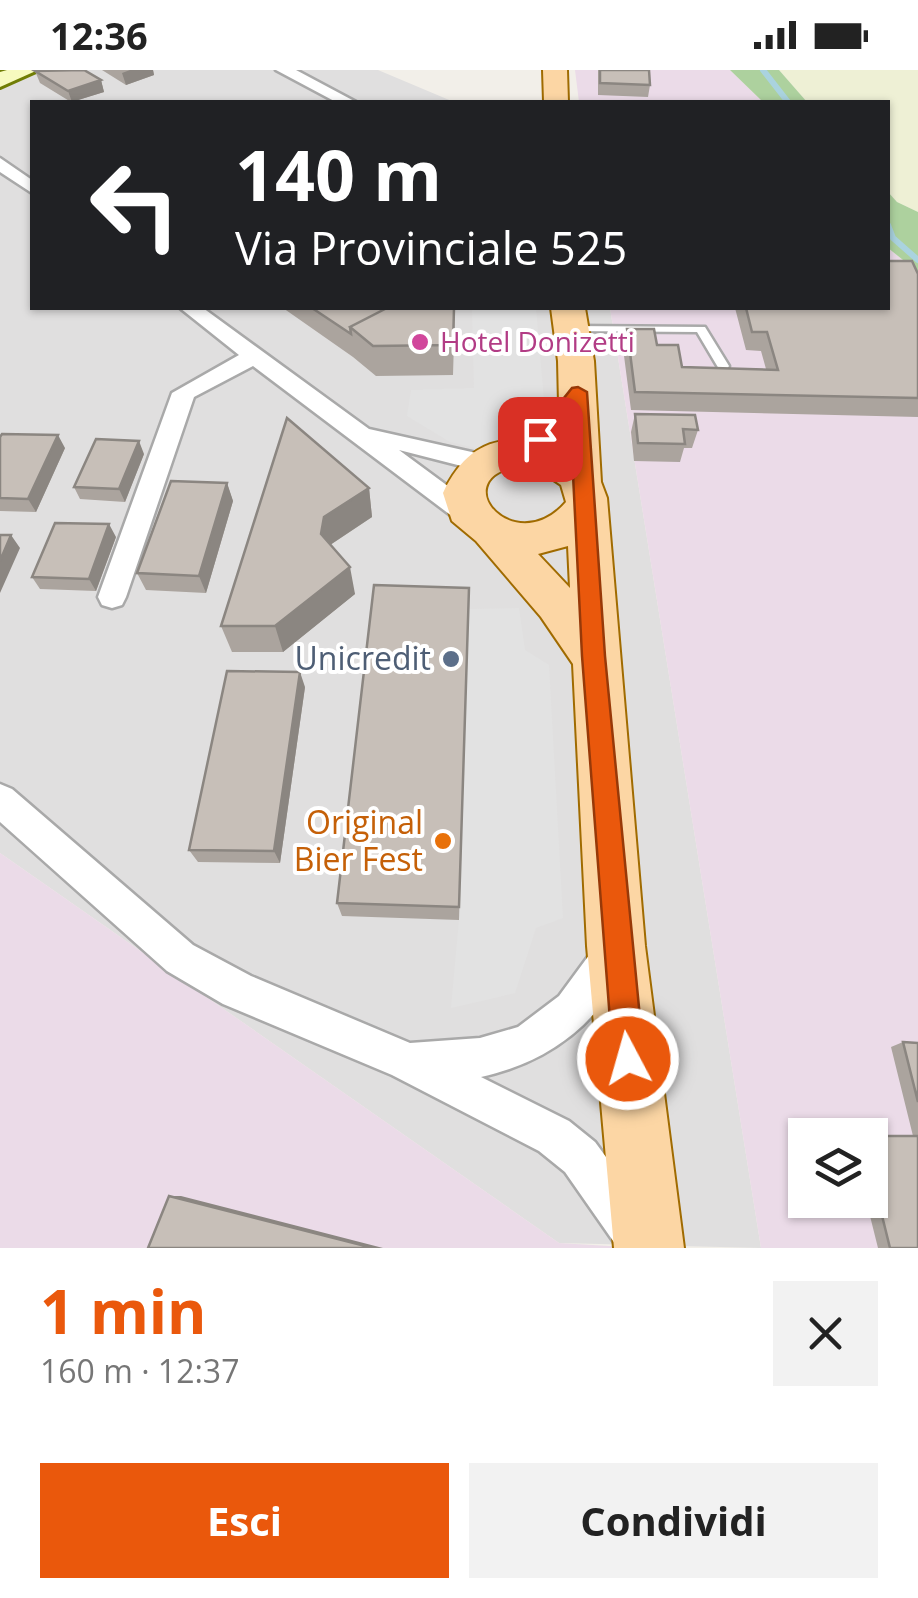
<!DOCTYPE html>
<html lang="it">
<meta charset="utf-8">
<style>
:root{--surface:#fff;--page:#f2f2f2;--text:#222;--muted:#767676;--accent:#ea580c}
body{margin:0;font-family:"Open Sans",sans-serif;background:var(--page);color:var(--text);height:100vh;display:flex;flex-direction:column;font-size:38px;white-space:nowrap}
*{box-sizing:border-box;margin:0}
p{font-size:32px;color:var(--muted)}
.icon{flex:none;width:55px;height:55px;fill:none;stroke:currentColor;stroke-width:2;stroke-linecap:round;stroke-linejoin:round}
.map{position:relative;height:1178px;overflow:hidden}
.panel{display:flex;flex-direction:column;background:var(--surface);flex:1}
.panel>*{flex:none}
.top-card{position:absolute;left:30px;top:30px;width:860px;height:210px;border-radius:0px;box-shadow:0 2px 8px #0004;background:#202124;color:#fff;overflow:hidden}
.controls{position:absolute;left:788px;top:1048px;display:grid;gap:20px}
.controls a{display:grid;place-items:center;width:100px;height:100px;border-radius:0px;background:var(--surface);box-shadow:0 2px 8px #0004;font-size:50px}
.pin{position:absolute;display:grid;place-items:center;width:85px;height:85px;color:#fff;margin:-42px;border-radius:20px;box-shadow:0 5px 15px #0006}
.me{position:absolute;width:110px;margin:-55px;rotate:354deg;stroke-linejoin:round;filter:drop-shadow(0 0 8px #0008)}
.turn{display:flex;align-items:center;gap:35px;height:210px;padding:0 40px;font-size:45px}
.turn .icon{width:130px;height:130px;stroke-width:2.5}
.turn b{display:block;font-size:70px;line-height:85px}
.round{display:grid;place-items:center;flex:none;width:105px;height:105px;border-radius:0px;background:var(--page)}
.summary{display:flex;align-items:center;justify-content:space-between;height:170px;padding:0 40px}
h1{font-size:60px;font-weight:700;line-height:75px;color:var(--accent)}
.button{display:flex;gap:20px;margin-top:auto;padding:20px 40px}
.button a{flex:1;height:115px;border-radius:0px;background:var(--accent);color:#fff;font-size:40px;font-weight:700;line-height:115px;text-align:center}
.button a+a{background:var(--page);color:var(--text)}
.status{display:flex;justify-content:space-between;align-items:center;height:70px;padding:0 50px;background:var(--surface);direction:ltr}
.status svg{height:28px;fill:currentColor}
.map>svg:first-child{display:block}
.residential{fill:#e0dfdf}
.industrial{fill:#ebdbe8;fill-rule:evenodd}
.farmland{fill:#eef0d5}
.forest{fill:#add19e}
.parking{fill:#e2e2e2}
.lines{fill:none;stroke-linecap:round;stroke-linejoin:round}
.stream{stroke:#aad3df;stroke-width:6}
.lane-casing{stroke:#a9a9a9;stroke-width:5}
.street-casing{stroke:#a9a9a9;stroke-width:5}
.secondary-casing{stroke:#707d05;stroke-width:6}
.primary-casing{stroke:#a06b00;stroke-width:4}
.lane{fill:#fff;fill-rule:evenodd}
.street{fill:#fff;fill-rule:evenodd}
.secondary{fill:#f7fabf;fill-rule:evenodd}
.primary{fill:#fcd6a4;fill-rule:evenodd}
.wall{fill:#aba49e}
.shaded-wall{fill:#8b8681}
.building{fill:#c7bfb8;stroke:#8b8681;stroke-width:2.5}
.route{fill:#ea580c;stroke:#983908;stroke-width:2.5}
.hotel-dot{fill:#d1479c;stroke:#fff;stroke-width:4}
.service-dot{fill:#5c6f8a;stroke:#fff;stroke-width:4}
.food-dot{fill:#e8710a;stroke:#fff;stroke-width:4}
.labels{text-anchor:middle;stroke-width:8;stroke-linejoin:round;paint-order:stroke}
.far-hotel-label{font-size:28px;fill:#b23c85;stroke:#fff;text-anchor:start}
.service-label{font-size:32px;fill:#4e5e75;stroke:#fff;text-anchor:end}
.food-label{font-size:32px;fill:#c56008;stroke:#fff;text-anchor:end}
</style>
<div class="status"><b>12:36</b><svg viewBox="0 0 49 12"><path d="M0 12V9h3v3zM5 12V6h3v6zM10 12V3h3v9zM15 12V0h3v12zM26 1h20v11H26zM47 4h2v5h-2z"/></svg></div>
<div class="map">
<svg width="918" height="1178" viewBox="0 0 918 1178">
<rect width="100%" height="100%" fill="#f2efe9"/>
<path class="residential" d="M0 0H378L454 32H32V238H610L761 1178 559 1173 0 783Z"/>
<path class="industrial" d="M575 0H730L763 32H579Z
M888 178 918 202V1178H761L610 238H888ZM805 1065H870V1130H805Z
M0 783 559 1173 642 1178H0Z"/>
<path class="farmland" d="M779 0H918V142L897 132 888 122V32H807Z"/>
<path class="forest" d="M730 0H779L807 32H763Z
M888 122 897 132 918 142V202L888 178Z"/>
<path class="parking" d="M472 238H536L544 330 524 364 479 379 450 372 407 346 411 320 474 318Z
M519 538 525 580 549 595 563 848 536 858 515 923 451 938 459 850 469 539Z"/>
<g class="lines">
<path class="stream" d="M763 0 788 32
M888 155 893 168 918 190"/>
<g class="lane-casing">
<path id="lane" d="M572 256 705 257 729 296 727 299H719L697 262 568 261 567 259Z"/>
</g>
<g class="street-casing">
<path id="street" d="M276 0H296L356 32H336Z
M0 88 32 110V123L0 102Z
M180 238H203L369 359 494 387 498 393 494 399 485 402 399 380 483 442 487 449 483 456H465L253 296 194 327 126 527 122 535 112 538 102 535 98 527 172 323 239 285Z
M0 714 12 719 193 875 251 906 410 973 480 968 518 957 559 926 598 873 611 867 624 873 630 886C602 952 550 992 481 1007L569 1051 595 1072 661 1162 667 1178H618L565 1102 539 1081 392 1005 223 934 167 901 0 752Z"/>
</g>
<g class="secondary-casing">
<path id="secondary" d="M7 0H38L0 17V2Z"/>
</g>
<g class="primary-casing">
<path id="primary" d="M543 0H567L568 32H544Z
M551 238H585L594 291 601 412 607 428 645 876 684 1178H614L587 876 573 594 541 547 476 471 452 451 443 423C468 370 505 361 560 377L558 291ZM514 397 536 398 561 415 566 432C516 490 446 412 514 397ZM568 476 570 518 538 484Z"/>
</g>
<use href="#lane" class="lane"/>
<use href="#street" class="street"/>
<use href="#secondary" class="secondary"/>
<use href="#primary" class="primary"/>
</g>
<path class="wall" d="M102 0H153L154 5 126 15Z
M598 0H649L650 15 648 27 598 25Z
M35 1 101 10 104 22 71 32 40 13Z
M918 204V347L631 340 623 278 627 259 657 275 682 297 766 299 761 281 746 280 735 238H888Z
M283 238H455L453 305 376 306 353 287Z
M635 344 698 360 692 378H684L680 392 634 391 631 362Z
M0 367 65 378 36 442 0 441Z
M144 384 125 432 80 429 74 417Z
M227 413 233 431 206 523 146 520 137 503Z
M369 418 372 447 330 475 355 524 283 582H232L221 556Z
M116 467 96 521 40 519 32 507Z
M469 518 459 850 342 846 337 833Z
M305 617 280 793 198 792 189 780Z
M903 972 918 973V1178H878L866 1130H870V1066H913L891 977Z"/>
<path class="shaded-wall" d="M130 0H153L154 5 126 15 122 3Z
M101 10 104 22 72 32 68 21Z
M58 365 65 378 36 442 28 429Z
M139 371 144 384 125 432 119 419Z
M227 413 233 431 206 523 199 506Z
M369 418 372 447 330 475 321 464 324 447Z
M109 454 116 467 96 521 89 509Z
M11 465 20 478 0 523V491Z
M350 497 355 524 283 582 275 556Z
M300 602 305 617 280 793 274 781Z
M169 1126H181L383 1178H373Z"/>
<path class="building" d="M84 0 101 10 68 21 35 1Z
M600 0H649L650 15 600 13Z
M888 191H912L918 204V328L635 322 627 259H654L657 275H678L682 297 778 300 767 262H752L746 238H888Z
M312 238H387L350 257 351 264Z
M387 238H454L453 275 373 276 350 257Z
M635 344 695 345 698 360 683 359 685 374 638 373Z
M287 348 369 418 324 447 321 464 350 497 275 556H221Z
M2 364 58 365 28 429 0 428V367Z
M96 369 139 371 119 419 74 417Z
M171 411 227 413 199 506 137 503Z
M55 453 109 454 89 509 32 507Z
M0 465H11L0 491Z
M374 515 469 518 459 837 337 833Z
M227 601 300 602 274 781 189 780Z
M903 972 918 973V1032Z
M870 1066H918V1178H890L870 1097Z
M169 1126 373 1178H148Z"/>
<path class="route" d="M578 317 587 322 605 586 644 989 639 1000 628 1004 618 1000 613 989 582 586 570 344 547 374 540 376 531 369 572 318Z"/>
<circle class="hotel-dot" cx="420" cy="272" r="10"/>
<circle class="service-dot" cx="451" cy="589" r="10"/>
<circle class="food-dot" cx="443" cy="771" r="10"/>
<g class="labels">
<g class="far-hotel-label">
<text x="440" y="282">Hotel Donizetti</text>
</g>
<g class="service-label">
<text x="431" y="600">Unicredit</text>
</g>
<g class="food-label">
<text x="423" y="764">Original<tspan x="423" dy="37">Bier Fest</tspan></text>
</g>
</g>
</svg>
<div class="controls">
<a><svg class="icon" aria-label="layers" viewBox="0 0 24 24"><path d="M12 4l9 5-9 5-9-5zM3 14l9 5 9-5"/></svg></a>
</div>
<div class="pin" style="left:540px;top:369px;background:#d93025"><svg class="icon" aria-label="arrive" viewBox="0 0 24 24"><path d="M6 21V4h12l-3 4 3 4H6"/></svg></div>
<svg class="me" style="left:628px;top:989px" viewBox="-20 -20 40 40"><circle r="17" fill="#ea580c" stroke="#fff" stroke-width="3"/><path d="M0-11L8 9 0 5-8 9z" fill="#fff"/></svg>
<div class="top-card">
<div class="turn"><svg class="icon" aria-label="left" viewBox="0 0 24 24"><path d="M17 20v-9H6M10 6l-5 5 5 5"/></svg><div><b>140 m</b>Via Provinciale 525</div></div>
</div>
</div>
<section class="panel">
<div class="summary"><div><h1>1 min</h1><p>160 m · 12:37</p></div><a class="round"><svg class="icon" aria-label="close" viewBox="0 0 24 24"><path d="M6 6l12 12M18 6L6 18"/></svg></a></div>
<div class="button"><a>Esci</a><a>Condividi</a></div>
</section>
